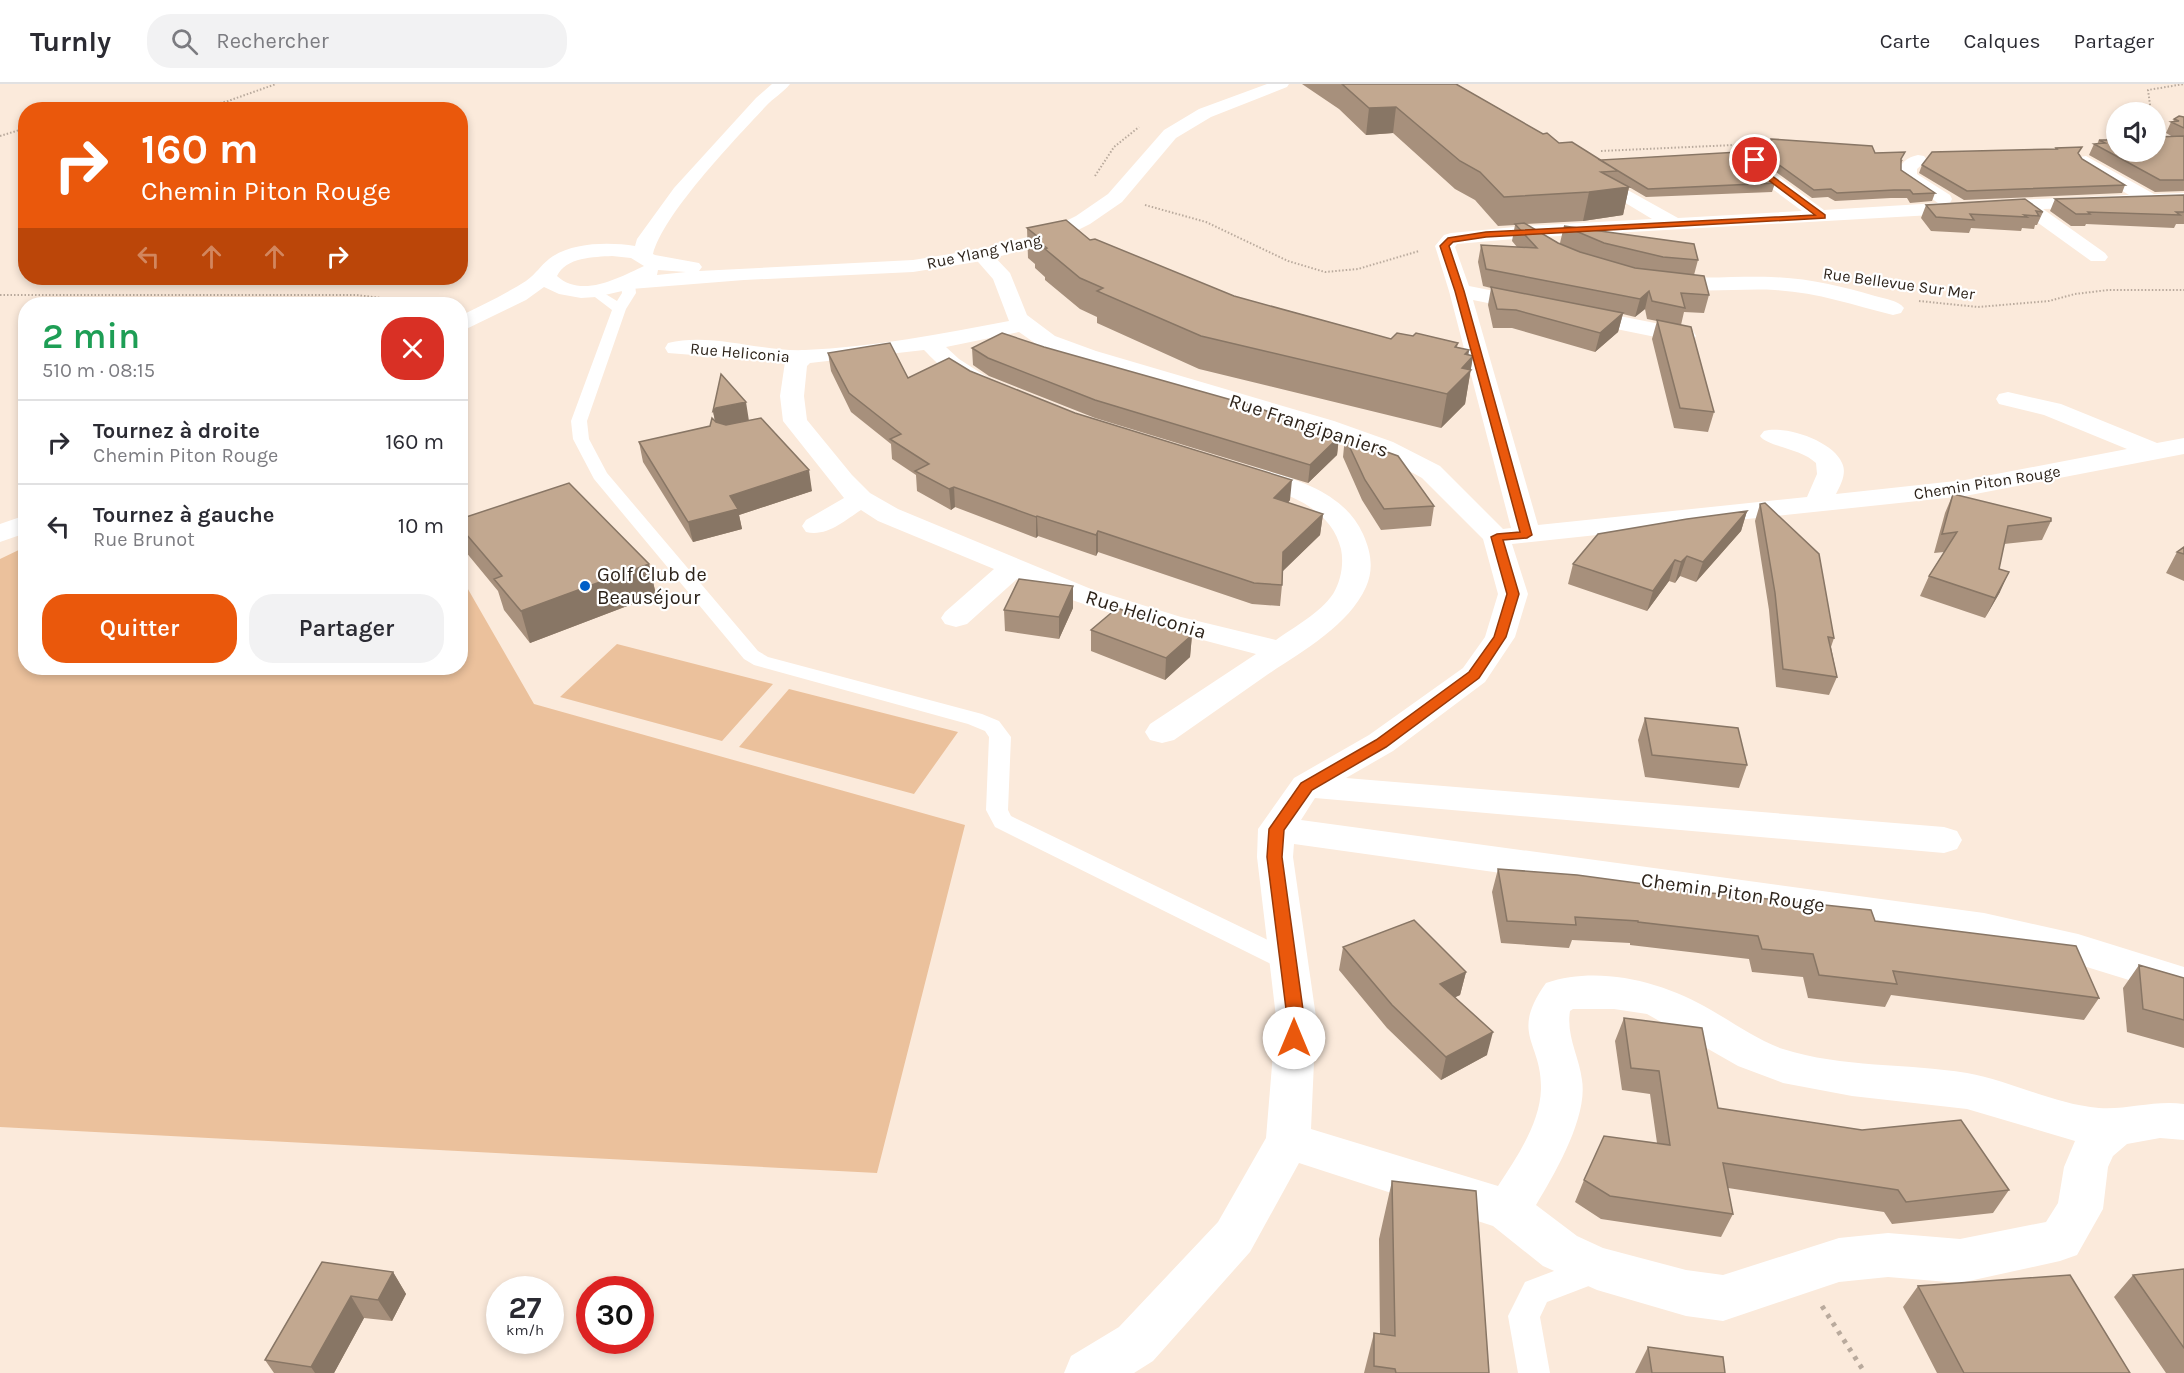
<!DOCTYPE html>
<html lang="fr">
<meta charset="utf-8">
<style>
:root{--surface:#fff;--page:#f2f2f3;--text:#2b2b33;--muted:#7c7c81;--line:#e1e1e2;--accent:#ea580c}
body{margin:0;font-family:Karla,sans-serif;background:var(--page);color:var(--text);height:100vh;display:flex;flex-direction:column;font-size:22px;white-space:nowrap}
*{box-sizing:border-box;margin:0}
p{font-size:20px;color:var(--muted)}
.icon{flex:none;width:33px;height:33px;fill:none;stroke:currentColor;stroke-width:2;stroke-linecap:round;stroke-linejoin:round}
.map{position:relative;flex:1;overflow:hidden}
.sheet{position:absolute;left:18px;top:213px;width:450px;height:378px;display:flex;flex-direction:column;background:var(--surface);border-radius:24px;box-shadow:0 3px 9px #0003}
.sheet>*{flex:none}
.top-card{position:absolute;left:18px;top:18px;width:450px;height:183px;border-radius:24px;box-shadow:0 3px 9px #0003;background:#ea580c;color:#fff;overflow:hidden}
.tools{position:absolute;left:2106px;top:18px;display:grid;gap:12px}
.tools a{display:grid;place-items:center;width:60px;height:60px;border-radius:50%;background:var(--surface);box-shadow:0 3px 9px #0003;font-size:30px}
.speed{position:absolute;left:486px;top:1192px;display:flex;gap:12px;font-size:30px;font-weight:700;text-align:center}
.speed>*{display:grid;place-content:center;width:78px;height:78px;border-radius:50%;background:var(--surface);box-shadow:0 3px 9px #0003;line-height:1}
.speed small{font-size:15px;font-weight:400}
.speed .limit{border:9px solid #d22;background:#fff;color:#111}
.pin{position:absolute;display:grid;place-items:center;width:51px;height:51px;color:#fff;margin:-26px;border:3px solid #fff;border-radius:50%;box-shadow:0 2px 6px #0007}
.me{position:absolute;width:66px;margin:-33px;rotate:0deg;stroke-linejoin:round;filter:drop-shadow(0 0 4px #0008)}
.turn{display:flex;align-items:center;gap:21px;height:126px;padding:0 24px;font-size:27px}
.turn .icon{width:78px;height:78px;stroke-width:2.5}
.turn b{display:block;font-size:42px;line-height:51px}
.lanes{display:flex;align-items:center;height:57px;padding:0 24px;background:#0003;justify-content:center;gap:30px;direction:ltr}
.lanes .off{opacity:.35}
.round{display:grid;place-items:center;flex:none;width:63px;height:63px;border-radius:24px;background:var(--page)}
.overview{display:flex;align-items:center;justify-content:space-between;height:102px;padding:0 24px}
h1{font-size:36px;font-weight:600;line-height:45px;color:#1e9e55}
.action{display:flex;gap:12px;margin-top:auto;padding:12px 24px}
.action a{flex:1;height:69px;border-radius:24px;background:var(--accent);color:#fff;font-size:24px;font-weight:600;line-height:69px;text-align:center}
.action a+a{background:var(--page);color:var(--text)}
ul{padding:0;list-style:none}
li{display:flex;align-items:center;gap:18px;height:84px;padding:0 24px;border-top:2px solid var(--line)}
li div{flex:1}
li b{display:block;font-size:22px}
li em{font-style:normal}
header{display:flex;align-items:center;gap:36px;box-sizing:border-box;height:84px;padding:0 30px;background:var(--surface);border-bottom:2px solid var(--line)}
header strong{font-size:28px}
nav{display:flex;gap:33px;margin-inline-start:auto;font-size:21px}
.search{width:420px;height:54px;background:var(--page);display:flex;align-items:center;gap:15px;box-sizing:border-box;padding:0 21px;border-radius:24px;color:var(--muted);font-size:22px}
.map>svg:first-child{display:block}
.green{fill:#ebc19c}
.lines{fill:none;stroke-linecap:round;stroke-linejoin:round}
.path-far1{stroke:#b9aa9d;stroke-width:2;stroke-dasharray:1.5 2;stroke-linecap:butt}
.path{stroke:#b9aa9d;stroke-width:5;stroke-dasharray:4 6;stroke-linecap:butt}
.lane{fill:#fff;fill-rule:evenodd}
.street{fill:#fff;fill-rule:evenodd}
.secondary{fill:#fff;fill-rule:evenodd}
.wall{fill:#a7907c}
.shaded-wall{fill:#887665}
.building{fill:#c2a890;stroke:#887665;stroke-width:1.5}
.route{fill:#ea580c;stroke:#983908;stroke-width:1.5}
.poi-dot{fill:#005ec7;stroke:#fff;stroke-width:2}
.labels{text-anchor:middle;stroke-width:4.5;stroke-linejoin:round;paint-order:stroke}
.far-street-label{font-size:16px;fill:#2d231a;stroke:#fff}
.street-label{font-size:20px;fill:#2d231a;stroke:#fff}
.poi-label{font-size:20px;fill:#2d231a;stroke:#fff;text-anchor:start}
</style>
<header>
<strong>Turnly</strong>
<div class="search"><svg class="icon" aria-label="search" viewBox="0 0 24 24"><circle cx="10" cy="10" r="6"/><path d="M15 15l6 6"/></svg>Rechercher</div>
<nav><a>Carte</a><a>Calques</a><a>Partager</a></nav>
</header>
<div class="map">
<svg width="2184" height="1289" viewBox="0 0 2184 1289">
<rect width="100%" height="100%" fill="#fbeadb"/>
<path class="green" d="M25 463 26 584H460L461 493 534 620 965 741 877 1089 0 1043V475Z
M617 560 773 600 722 657 560 613Z
M789 605 958 648 914 710 739 663Z"/>
<g class="lines">
<path class="path-far1" d="M193 26 228 17 276 0
M2151 28 2148 6 2184 0
M0 52 26 44
M2103 57 2116 53
M1601 67 1734 61
M1095 92 1114 63 1139 43
M1145 121 1206 138 1288 177 1325 188 1358 185 1419 167
M0 211H357L381 214 395 220
M1919 217 1978 223 2049 217 2075 210 2108 206H2184"/>
<path class="path" d="M1822 1222 1865 1289"/>
<path class="lane" d="M628 196 635 200 636 209 626 225 587 337 589 355 607 389 758 567 768 573 982 630 999 637 1011 653 1008 726 1011 732 1297 870 1300 877 1297 884 1288 887 1279 884 995 743 986 726 989 653 985 647 968 640 754 581 744 575 594 395 573 355 571 337 612 226 587 207 594 203 617 217 622 209 621 200Z
M1596 1171 1607 1175 1611 1185 1607 1195 1547 1218 1540 1233 1550 1289H1518L1508 1232 1525 1198Z"/>
<path class="street" d="M1755 71 1761 72 1768 85 1824 126 1938 119 1899 92C1898 80 1907 73 1918 71L1924 72 1927 76 1917 85V90L1950 111 1952 115 1950 119 2129 111 2080 81 2077 77 2080 73 2086 72 2154 110 2184 109V121L2043 125 2105 169 2108 173 2105 177H2091L2020 126 1525 154 1457 160 1455 163 1469 202 1685 245 1693 247 1696 252 1693 257 1685 259 1473 216 1538 441 1807 413 1817 390 1816 379C1801 364 1768 363 1760 352L1764 347C1785 341 1833 357 1842 379 1847 389 1841 400 1836 410L1965 396 2127 365 2044 331 1999 320 1996 315 1999 310 2008 308 2061 320 2157 359 2184 354V370L1965 412 1512 460 1528 510 1515 553 1485 598 1393 667 1346 694 1944 743 1957 747 1962 756 1957 765 1944 769 1315 714 1301 736 1984 829 2078 850 2184 883V913L2077 880 1984 857 1294 760 1293 773 1316 933 1311 1045 1498 1102C1516 1074 1540 1040 1541 1005 1542 957 1509 951 1546 899 1600 881 1663 898 1711 926 1734 939 1757 956 1783 965 1842 984 1907 979 1967 989 2012 997 2053 1020 2099 1024 2128 1026 2154 1016 2184 1020V1056L2160 1054 2127 1060 2113 1072 2108 1083 2103 1125 2077 1171 2060 1177 1960 1199 1888 1193 1839 1198 1723 1237 1686 1232 1597 1206 1543 1182 1493 1142 1299 1079 1250 1168 1153 1277 1134 1289H1064L1071 1272 1119 1243 1218 1138 1266 1054 1276 933 1257 773 1258 745 1294 694 1369 651 1463 584 1485 553 1498 510 1483 455 1422 394 1375 368 1316 347 1080 277 1039 262 1019 248 946 263 959 275 990 295 994 300 990 305C966 311 940 282 924 266L810 279 807 282 804 312 807 336 852 391 870 409 898 425 1091 505 1181 533 1276 556C1294 543 1320 529 1333 510 1341 497 1344 480 1341 465 1330 420 1279 407 1240 396L1236 390 1240 384 1249 382C1291 393 1344 407 1363 450 1371 468 1374 485 1366 503 1348 543 1299 569 1264 593 1234 614 1204 635 1174 656L1162 659 1150 656 1145 648 1150 640 1256 570C1174 549 1095 527 1017 495L967 540 956 543 945 540 941 534 945 528 994 485 878 437 861 426C844 437 827 453 806 448L802 442 806 436 844 414 783 337 780 312 785 278 668 269 665 264 668 259C712 248 760 268 805 266 873 263 942 250 1009 237L993 195 972 171 975 167H989L1010 189 1027 231 1055 252 1096 267 1334 337 1393 358 1440 382 1503 445 1511 444 1449 207 1435 162 1444 151 1451 149 1525 142 1652 135 1584 94 1581 90 1584 86 1590 85 1678 134 1802 127 1755 92 1746 76 1749 72ZM1573 925H1614L1647 930 1738 982 1783 999 1852 1012 1967 1025 2075 1057 2064 1083 2058 1119 2046 1138 1960 1155 1888 1149 1839 1154 1723 1191 1686 1186 1603 1164 1577 1152 1536 1121C1555 1089 1588 1033 1582 996 1579 972 1566 952 1570 927Z
M1661 191C1698 196 1734 192 1771 193 1807 194 1841 202 1875 212 1885 215 1898 216 1904 224L1901 229 1893 231C1853 221 1816 208 1775 206 1734 204 1693 211 1654 201L1650 197 1654 193Z"/>
<path class="secondary" d="M772 0H790C783 9 773 14 766 22 736 54 663 130 653 170L655 171 699 179 702 183 699 187 913 176 981 165 1040 150 1076 132 1108 110 1164 46 1199 25 1267 0H1289L1287 3 1211 33 1176 54 1122 118 1090 140 1054 158 982 177 913 188 744 196 631 205 596 213 581 214 559 210 544 203 526 216 460 248V232C483 221 505 210 526 197 537 189 540 182 549 175 571 158 609 158 635 162L637 155 674 104 756 14ZM612 172 631 174 644 182C620 193 582 215 557 192 566 173 594 173 612 172ZM658 186 686 188 657 191Z
M26 431V449L0 458V440Z"/>
</g>
<path class="wall" d="M1302 0H1456L1559 59 1600 76 1756 86 1775 99 1772 108 1646 113 1629 103 1623 131 1583 137 1526 140 1558 159H1560L1564 142 1698 176 1694 191 1709 211 1704 229 1684 228 1681 241 1714 328 1708 348 1674 344 1652 255 1657 237 1647 235 1645 225 1635 233 1623 230 1618 248 1595 268 1512 244H1493L1488 221 1491 204 1483 202 1478 178 1481 161 1517 163 1512 157 1515 141 1498 142 1475 116 1455 105 1393 49 1366 51 1339 25Z
M2184 33V107L2155 108 2089 71 2094 60H2097L2099 56H2116V55V68L2173 53 2166 49 2171 38H2173L2174 35Z
M1771 55 1875 69 1903 76 1901 79V86L1935 109 1932 117 1910 119 1907 114H1891L1835 117 1828 113 1812 114 1776 88 1769 62Z
M2056 64 2079 70 2082 75 2125 101 2122 109 1964 116 1919 89 1922 81 2055 65Z
M2184 111V140H2176L2174 144 2086 140 2085 142H2071L2050 127 2055 115Z
M1926 121 2043 128 2037 141H2035L2034 145 2022 144 2021 147 1971 144 1969 149 1931 147 1921 134Z
M1027 144 1090 156 1234 212 1391 255 1413 252 1458 259 1457 263 1469 266 1468 271 1473 272 1465 320 1441 344 1199 285 1097 239V233L1080 225 1045 196V193L1035 184V180L1028 174Z
M1044 263 1339 353 1337 371 1308 399 1095 334 989 292 973 281 972 264Z
M828 269 908 294 970 287 1290 416 1288 419 1323 430 1320 451 1282 487V501L1280 522 1252 520 1098 468 1096 472 1038 452 1036 454 955 423 951 426 917 407 916 391 892 375 891 360 851 328 831 287Z
M713 327 749 337 812 407 739 431 742 445 693 458 643 378 639 358 710 342 715 338Z
M1345 353 1434 422 1431 442 1381 446 1362 416 1343 373Z
M1953 410 2051 437 2042 456 2004 460 1999 485 2000 508 1985 534 1920 512 1929 492 1944 468 1934 469 1945 429Z
M1760 420 1834 554 1831 563 1837 593 1829 611 1776 603 1769 526 1755 437Z
M1747 427 1741 447 1696 498 1680 492 1675 499 1669 497 1647 527 1568 500 1573 480Z
M460 435 649 480 656 511 530 559 504 526 498 507 465 467 460 453Z
M2184 463V497L2166 489 2177 468Z
M1073 502V524L1059 555 1005 547 1004 526Z
M1091 546 1192 551 1190 573 1165 596 1091 567Z
M1645 634 1747 681 1739 704 1645 693 1638 656Z
M1498 785 1875 837 2099 914 2084 936 1891 911 1885 923 1808 914 1803 893 1752 888 1749 875 1630 861V859L1572 856 1569 864 1501 859 1492 808Z
M1343 863 1466 888 1460 911 1455 913 1487 971 1441 996 1387 944 1339 886Z
M2139 881 2184 894V964L2127 948 2123 904Z
M1624 934 1718 1024 2009 1106 1993 1129 1892 1140 1884 1128 1728 1104 1733 1130 1721 1153 1601 1135 1575 1118 1584 1096 1657 1059 1650 1010 1622 1006 1615 957Z
M1392 1097 1489 1289H1364L1374 1249 1380 1250 1379 1155Z
M322 1178 393 1188 406 1210 392 1237 364 1234 334 1289H274L265 1276Z
M2184 1185V1289H2166L2114 1213 2133 1191Z
M1918 1202 2130 1289H1937L1903 1223Z
M1648 1263 1725 1289H1635Z"/>
<path class="shaded-wall" d="M1396 23 1393 49 1366 51 1369 24Z
M1629 103 1623 131 1583 137 1589 108Z
M1649 207 1645 225 1635 233 1640 215Z
M1623 229 1618 248 1595 268 1600 249Z
M1469 266 1467 279 1473 272 1465 320 1441 344 1447 310 1465 270Z
M746 318 749 337 717 346 713 327 716 324Z
M1339 353 1337 371 1308 399 1310 381Z
M809 386 812 407 739 431 742 445 693 458 688 438 730 412Z
M1292 396 1290 416 1272 435 1274 414Z
M954 403 955 423 951 426 949 405Z
M1747 427 1741 447 1696 498 1703 478Z
M1323 430 1320 451 1281 489 1283 468Z
M1037 432 1038 452 1036 454V433Z
M1098 447V468L1096 472V451Z
M1687 472 1680 492 1675 499 1681 478Z
M1675 476 1669 497 1647 527 1653 507Z
M649 480 656 511 530 559 521 527Z
M2009 488 2000 508 1985 534 1995 514Z
M1073 502V524L1059 555V533Z
M1192 551 1190 573 1165 596 1166 574Z
M1466 888 1460 911 1435 923 1440 900Z
M1493 948 1487 971 1441 996 1446 973Z
M393 1188 406 1210 392 1237 378 1216Z
M351 1212 364 1234 334 1289H315L311 1283Z"/>
<path class="building" d="M1342 0H1456L1543 50 1547 49 1559 59 1572 58 1618 87 1601 88 1629 103 1589 108 1504 113 1480 88 1460 77 1396 23 1369 24Z
M2179 32 2184 33V44L2171 38 2179 37 2174 35Z
M2184 52V96H2160L2094 60 2105 59 2099 56H2116V68H2156V53Z
M1771 55 1872 62 1875 69 1905 68 1901 75V86L1935 109 1913 110 1910 106H1894L1837 109 1831 105 1814 106 1778 80Z
M2082 63 2078 69 2082 75 2125 101 1967 107 1922 81 1932 68 2057 65 2056 64Z
M1739 68 1750 76 1756 86 1775 99 1648 105 1600 76Z
M2184 111V128H2176L2180 131 2088 128 2090 130H2076L2055 115Z
M2025 115 2043 128 2036 127 2039 132 2024 131 2027 133 1970 130 1974 136 1936 133 1926 121Z
M1066 136 1090 156 1095 155 1234 212 1391 255 1397 249 1413 252 1416 249 1458 259 1455 263 1469 266 1465 270 1473 272 1462 284 1471 286 1447 310 1201 252 1097 207 1103 204 1080 194 1045 165 1047 164 1034 154 1038 153 1027 144Z
M1524 139 1558 159 1580 168 1635 184 1704 192 1709 211 1681 209 1685 224 1652 217 1649 207 1640 215 1486 185 1481 161 1537 164 1515 140Z
M1564 142 1694 160 1698 176 1663 173 1604 159Z
M1491 203 1623 229 1600 249 1516 226 1497 225Z
M1657 236 1691 243 1714 328 1680 324Z
M1002 249 1044 263 1253 322 1339 353 1310 381 1095 316 988 274 972 264Z
M890 259 908 294 949 274 970 287 1075 329 1292 396 1274 414 1323 430 1283 468 1282 501 1254 499 1098 447 1096 451 1037 432 1036 433 954 403 949 405 915 387 929 380 890 355 901 350 849 309 828 269Z
M721 290 746 318 716 324 713 327Z
M712 334 716 338 726 341 761 334 809 386 730 412 738 425 688 438 639 358 710 342Z
M1345 353 1398 372 1434 422 1384 425 1365 396Z
M569 399 649 480 521 527 494 495 502 492 460 443V435Z
M1953 410 2051 434V437L2008 442 1999 485 2009 488 1995 514 1929 492 1957 448 1942 450Z
M1765 419 1819 470 1834 554 1828 553 1837 593 1783 585 1775 509 1760 420Z
M1747 427 1703 478 1687 472 1681 478 1675 476 1653 507 1573 480 1598 450 1687 435Z
M2184 463V470L2177 468Z
M1019 495 1073 502 1059 533 1004 526Z
M1117 524 1192 551 1166 574 1091 546Z
M1645 634 1738 644 1747 681 1652 671Z
M1498 785 1577 791 1711 809 1871 826 1875 837 2076 862 2099 914 1893 887 1897 900 1819 891 1813 870 1762 865 1758 852 1638 838V837L1575 833 1576 841 1507 837Z
M1414 836 1466 888 1440 900 1493 948 1446 973 1392 921 1343 863Z
M2139 881 2184 894V936L2143 925Z
M1624 934 1702 944 1718 1024 1862 1046 1961 1036 2009 1106 1906 1118 1898 1106 1723 1079 1733 1130 1610 1112 1584 1096 1604 1052 1670 1061 1659 987 1631 984Z
M1392 1097 1476 1107 1489 1289H1396L1395 1285 1374 1282V1249L1395 1252Z
M322 1178 393 1188 378 1216 351 1212 311 1283 265 1276Z
M2184 1185V1264L2133 1191Z
M2070 1191 2130 1289H1964L1918 1202Z
M1648 1263 1723 1273 1725 1289H1652Z"/>
<path class="route" d="M1755 74 1764 86 1825 131V134L1486 153 1453 158 1449 162 1464 207 1532 451 1527 454 1503 456 1519 510 1506 553 1479 594 1386 663 1312 706 1284 746 1282 773 1304 933 1300 959 1294 961 1288 959 1286 954 1287 933 1267 773 1269 745 1301 699 1376 656 1469 588 1494 553 1507 510 1491 453 1497 450 1520 448 1455 207 1440 162 1448 154 1486 148 1815 131 1759 89 1751 76Z"/>
<circle class="poi-dot" cx="585" cy="502" r="6"/>
<g class="labels">
<g class="far-street-label">
<text transform="translate(984 167) rotate(-12)" y="6">Rue Ylang Ylang</text>
<text transform="translate(1899 199) rotate(8)" y="6">Rue Bellevue Sur Mer</text>
<text transform="translate(740 268) rotate(5)" y="6">Rue Heliconia</text>
<text transform="translate(1987 398) rotate(-9)" y="6">Chemin Piton Rouge</text>
</g>
<g class="street-label">
<text transform="translate(1309 341) rotate(18)" y="7">Rue Frangipaniers</text>
<text transform="translate(1146 530) rotate(17)" y="7">Rue Heliconia</text>
<text transform="translate(1733 808) rotate(8)" y="7">Chemin Piton Rouge</text>
</g>
<g class="poi-label">
<text x="597" y="497">Golf Club de<tspan x="597" dy="23">Beauséjour</tspan></text>
</g>
</g>
</svg>
<div class="tools">
<a><svg class="icon" aria-label="sound" viewBox="0 0 24 24"><path d="M4 9h4l5-4v14l-5-4H4zM17 9q2 3 0 6"/></svg></a>
</div>
<div class="speed"><div>27<small>km/h</small></div><div class="limit">30</div></div>
<div class="pin" style="left:1755px;top:76px;background:#d93025"><svg class="icon" aria-label="arrive" viewBox="0 0 24 24"><path d="M6 21V4h12l-3 4 3 4H6"/></svg></div>
<svg class="me" style="left:1294px;top:954px" viewBox="-20 -20 40 40"><circle r="19" fill="#fff"/><path d="M0-13L10 11 0 6-10 11z" fill="#ea580c"/></svg>
<div class="top-card">
<div class="turn"><svg class="icon" aria-label="right" viewBox="0 0 24 24"><path d="M7 20v-9h11M14 6l5 5-5 5"/></svg><div><b>160 m</b>Chemin Piton Rouge</div></div>
<div class="lanes"><svg class="icon off" aria-label="left" viewBox="0 0 24 24"><path d="M17 20v-9H6M10 6l-5 5 5 5"/></svg><svg class="icon off" aria-label="ahead" viewBox="0 0 24 24"><path d="M12 20V5M6 11l6-6 6 6"/></svg><svg class="icon off" aria-label="ahead" viewBox="0 0 24 24"><path d="M12 20V5M6 11l6-6 6 6"/></svg><svg class="icon" aria-label="right" viewBox="0 0 24 24"><path d="M7 20v-9h11M14 6l5 5-5 5"/></svg></div>
</div>
<section class="sheet">
<div class="overview"><div><h1>2 min</h1><p>510 m · 08:15</p></div><a class="round" style="background:#d93025;color:#fff"><svg class="icon" aria-label="close" viewBox="0 0 24 24"><path d="M6 6l12 12M18 6L6 18"/></svg></a></div>
<ul>
<li><svg class="icon" aria-label="right" viewBox="0 0 24 24"><path d="M7 20v-9h11M14 6l5 5-5 5"/></svg><div><b>Tournez à droite</b><p>Chemin Piton Rouge</p></div><em>160 m</em></li>
<li><svg class="icon" aria-label="left" viewBox="0 0 24 24"><path d="M17 20v-9H6M10 6l-5 5 5 5"/></svg><div><b>Tournez à gauche</b><p>Rue Brunot</p></div><em>10 m</em></li>
</ul>
<div class="action"><a>Quitter</a><a>Partager</a></div>
</section>
</div>
